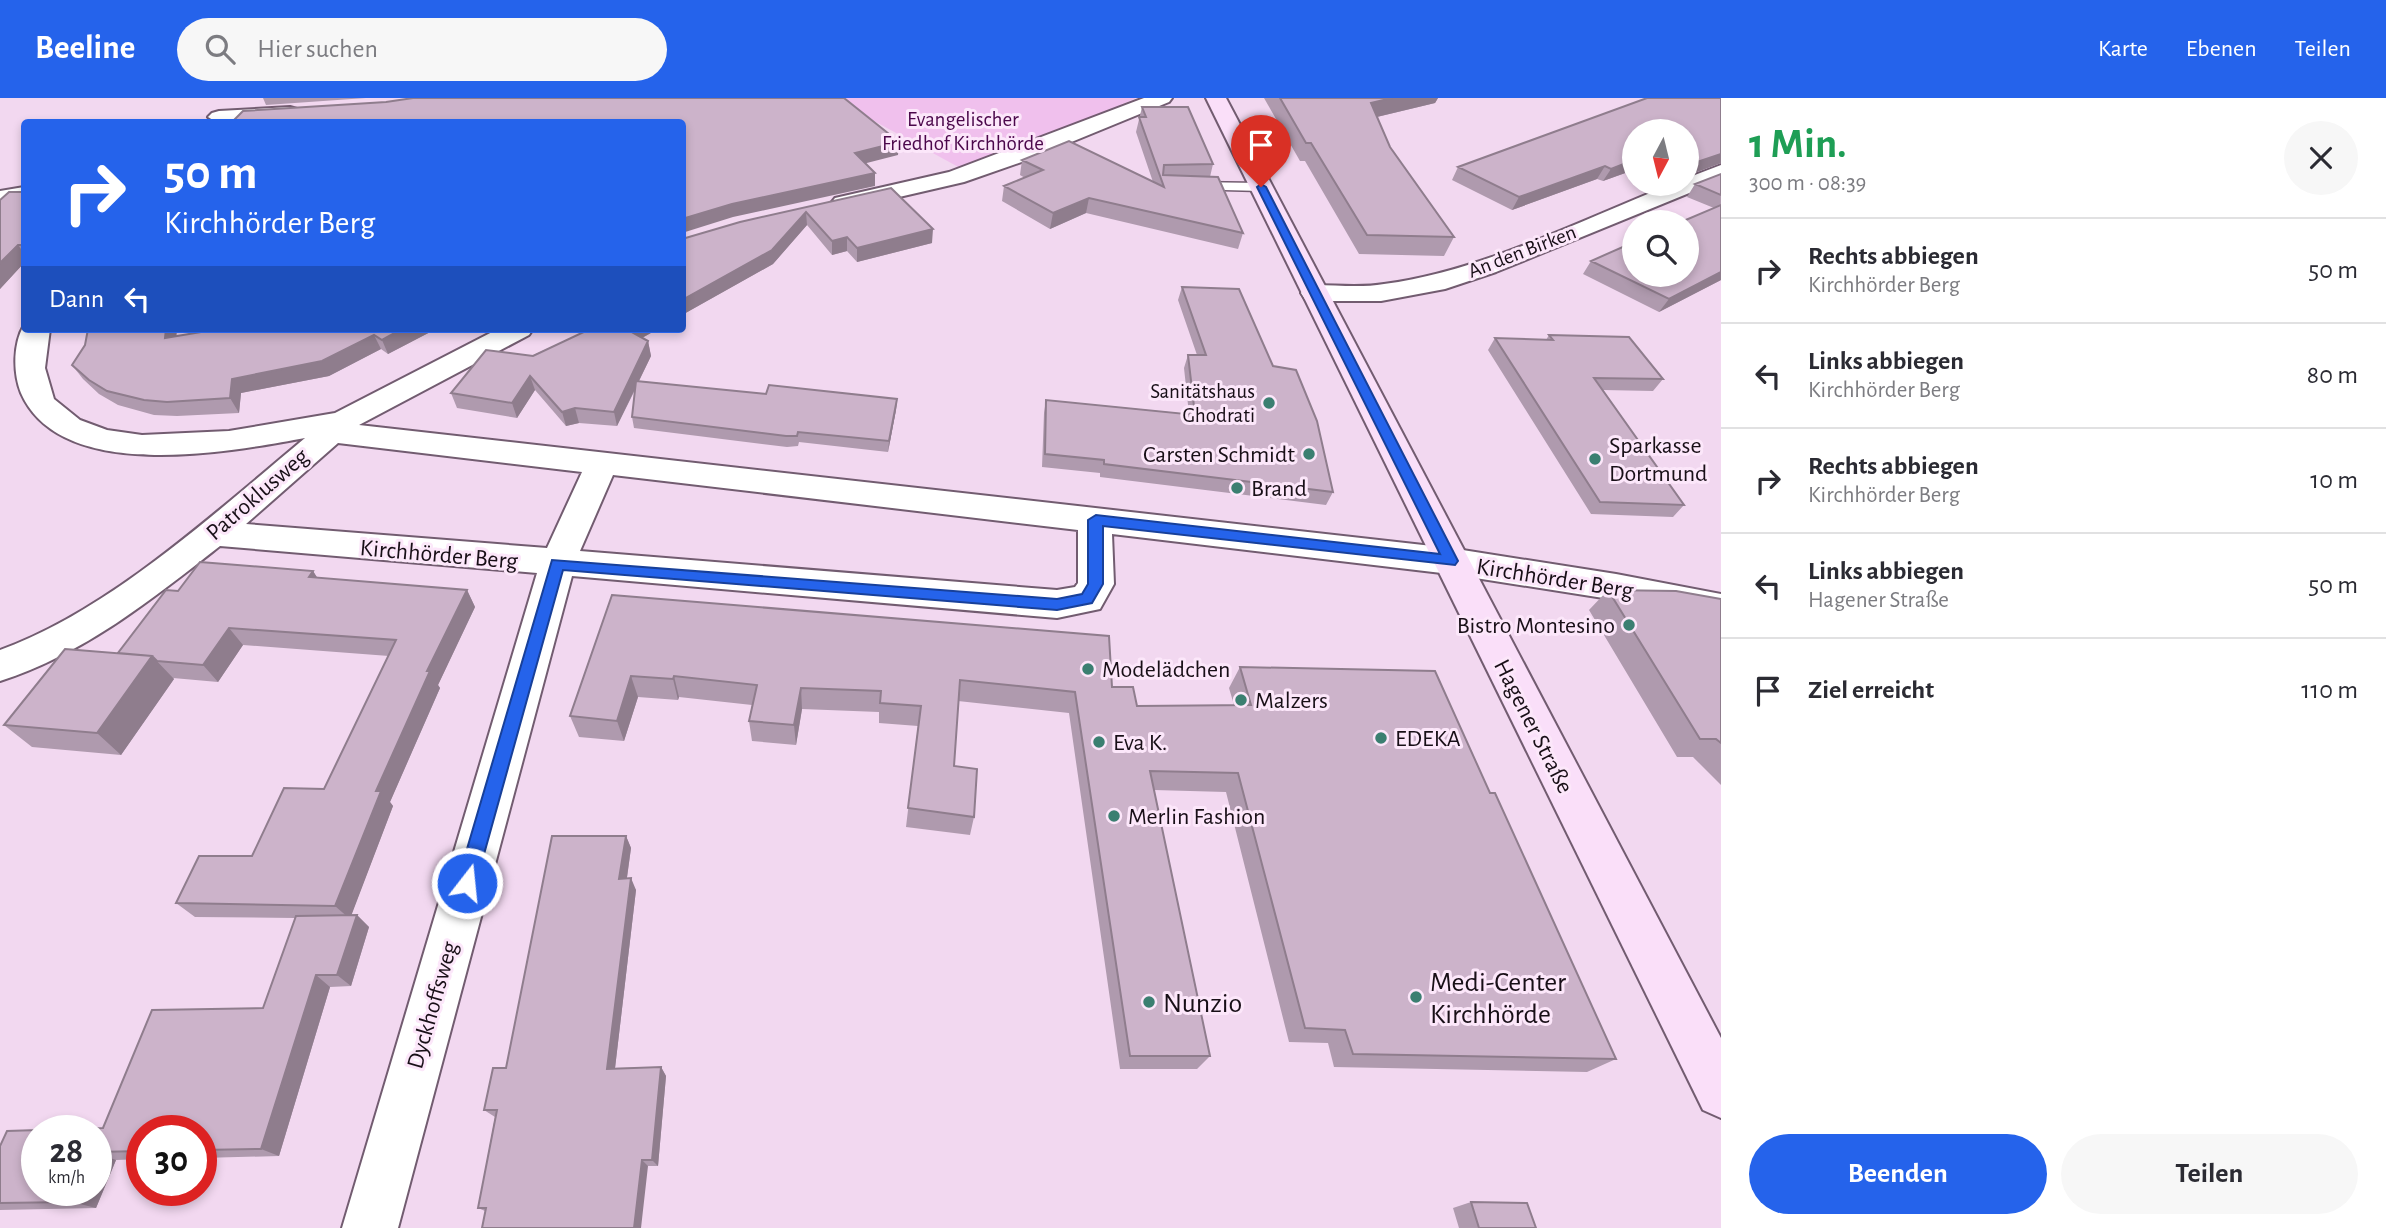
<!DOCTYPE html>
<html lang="de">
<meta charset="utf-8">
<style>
:root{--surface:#fff;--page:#f7f7f7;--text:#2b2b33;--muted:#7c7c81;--line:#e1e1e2;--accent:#2563eb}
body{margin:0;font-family:"Alegreya Sans",sans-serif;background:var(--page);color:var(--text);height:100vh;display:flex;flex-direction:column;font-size:26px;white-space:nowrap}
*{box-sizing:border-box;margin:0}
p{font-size:23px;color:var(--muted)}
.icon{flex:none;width:38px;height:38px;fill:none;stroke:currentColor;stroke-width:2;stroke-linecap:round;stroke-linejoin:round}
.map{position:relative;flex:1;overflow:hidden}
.side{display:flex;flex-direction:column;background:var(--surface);width:665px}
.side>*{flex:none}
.guide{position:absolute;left:21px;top:21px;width:665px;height:214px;border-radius:7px;box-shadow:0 4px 10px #0003;background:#2563eb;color:#fff;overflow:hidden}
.needle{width:46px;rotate:187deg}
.tools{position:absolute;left:1622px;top:21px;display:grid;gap:14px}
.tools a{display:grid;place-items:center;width:77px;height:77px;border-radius:50%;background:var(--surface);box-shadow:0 4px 10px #0003;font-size:35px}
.speed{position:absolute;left:21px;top:1017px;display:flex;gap:14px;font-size:35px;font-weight:700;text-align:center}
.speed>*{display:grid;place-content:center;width:91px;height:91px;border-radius:50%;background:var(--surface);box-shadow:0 4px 10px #0003;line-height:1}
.speed small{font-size:18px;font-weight:400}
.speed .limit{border:10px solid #d22;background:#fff;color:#111}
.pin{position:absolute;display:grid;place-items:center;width:60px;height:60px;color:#fff;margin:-72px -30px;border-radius:50% 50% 50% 0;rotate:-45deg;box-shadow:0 0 7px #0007}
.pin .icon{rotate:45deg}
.me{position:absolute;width:77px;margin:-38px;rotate:16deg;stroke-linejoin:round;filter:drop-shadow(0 0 5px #0008)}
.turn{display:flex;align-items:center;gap:24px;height:147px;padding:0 28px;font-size:32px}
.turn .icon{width:91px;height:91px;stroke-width:2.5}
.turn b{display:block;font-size:49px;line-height:60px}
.then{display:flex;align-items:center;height:66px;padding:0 28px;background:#0003;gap:14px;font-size:26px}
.round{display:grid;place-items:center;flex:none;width:74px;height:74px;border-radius:37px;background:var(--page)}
.head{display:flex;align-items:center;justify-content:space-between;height:119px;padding:0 28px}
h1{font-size:42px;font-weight:600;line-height:52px;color:#1e9e55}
.action{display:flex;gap:14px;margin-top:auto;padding:14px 28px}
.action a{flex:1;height:80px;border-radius:42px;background:var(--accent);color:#fff;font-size:28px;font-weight:600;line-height:80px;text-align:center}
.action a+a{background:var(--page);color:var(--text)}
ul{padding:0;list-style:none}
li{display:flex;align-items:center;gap:21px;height:105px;padding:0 28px;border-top:2px solid var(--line)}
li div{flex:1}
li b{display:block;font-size:26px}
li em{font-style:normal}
header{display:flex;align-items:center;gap:42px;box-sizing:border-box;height:98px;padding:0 35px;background:var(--accent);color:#fff}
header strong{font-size:33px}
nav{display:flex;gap:38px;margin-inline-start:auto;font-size:24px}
.search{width:490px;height:63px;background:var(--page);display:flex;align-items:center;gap:18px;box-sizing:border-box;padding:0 24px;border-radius:38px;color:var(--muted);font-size:26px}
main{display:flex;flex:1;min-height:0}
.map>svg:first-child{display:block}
.green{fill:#f0c0ed}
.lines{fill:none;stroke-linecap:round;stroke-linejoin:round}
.lane-casing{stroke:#725c70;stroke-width:3}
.street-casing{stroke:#725c70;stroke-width:4}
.secondary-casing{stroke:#725c70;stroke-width:4}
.lane{fill:#fff;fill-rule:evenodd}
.street{fill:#fff;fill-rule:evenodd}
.secondary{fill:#fadff9;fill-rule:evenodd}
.wall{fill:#af9aae;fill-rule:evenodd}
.shaded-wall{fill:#8f7d8d}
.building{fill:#ccb3ca;stroke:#8f7d8d;stroke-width:2}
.route{fill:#2563eb;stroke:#184099;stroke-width:2}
.poi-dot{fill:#3b7f71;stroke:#fce7fa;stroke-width:2.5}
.labels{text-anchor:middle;stroke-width:6;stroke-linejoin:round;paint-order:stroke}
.far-park-label{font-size:21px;fill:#4b074b;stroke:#fce7fa}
.far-street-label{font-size:21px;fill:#180f17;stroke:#fce7fa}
.far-poi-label{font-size:21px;fill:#180f17;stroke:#fce7fa;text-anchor:end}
.poi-label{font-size:24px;fill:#180f17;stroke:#fce7fa;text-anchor:start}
.street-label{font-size:24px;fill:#180f17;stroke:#fce7fa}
.near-poi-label{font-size:28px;fill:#180f17;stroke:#fce7fa;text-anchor:start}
</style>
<header>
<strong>Beeline</strong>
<div class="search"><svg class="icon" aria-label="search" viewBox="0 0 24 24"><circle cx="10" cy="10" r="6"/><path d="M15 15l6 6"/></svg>Hier suchen</div>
<nav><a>Karte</a><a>Ebenen</a><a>Teilen</a></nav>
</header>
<main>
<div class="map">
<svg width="1721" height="1130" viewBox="0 0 1721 1130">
<rect width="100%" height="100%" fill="#f2d8f0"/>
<path class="green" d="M832 0H1136L1086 23 962 71Z"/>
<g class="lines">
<g class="lane-casing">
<path id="lane" d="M1191 84 1261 85 1268 89 1261 93 1186 91V85Z"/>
</g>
<g class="street-casing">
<path id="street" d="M1144 0H1172L1169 4 1030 61 964 84 843 112 835 110 831 105 835 100 949 74Z
M290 9 297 11 300 15 297 19 216 24 208 19 212 15 219 13Z
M1721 67V82L1496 174 1445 191 1381 203H1314L1305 201 1301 195 1305 189 1314 187C1337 187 1361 190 1384 186 1479 174 1582 122 1672 86H1687V80Z
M24 89V103L0 107V93Z
M24 227V231H50L45 270 54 301 80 322 107 332 142 337 229 333 335 315 498 231H533L529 237 359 327 1450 450 1616 476 1721 496V524L1616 502 1450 476 1112 436 1114 486 1100 511 1057 520 572 478 398 1130H342L537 475 220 448C151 502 84 556 0 583V552C109 513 216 414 305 340 229 354 61 386 21 295 13 275 13 246 24 227ZM338 345 582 374 547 450 246 426ZM613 377 1078 432V485L1075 489 1057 492 580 453Z"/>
</g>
<g class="secondary-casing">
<path id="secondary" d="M1206 0H1226L1721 940V1020L1703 1012Z"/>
</g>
<use href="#lane" class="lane"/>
<use href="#street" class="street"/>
<use href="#secondary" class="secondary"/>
</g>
<path class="wall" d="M263 0H366L266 7Z
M1264 0H1438L1435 5 1377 19 1390 49 1454 139 1444 158 1359 156 1305 63H1300Z
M1721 0V65L1689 77 1687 79V33H1634V77L1628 74 1603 83 1597 81 1512 112 1452 82 1458 69Z
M1142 9 1213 66 1210 79 1243 135 1238 151 1086 115 1050 131 1002 103 1004 88 1025 80 1020 77 1022 62 1153 84 1136 34Z
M1721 76V182L1659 214 1583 176 1591 163 1714 110 1687 99 1695 86Z
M891 90 932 145 857 164 847 153 832 157 807 127 773 166 682 217V141Z
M24 94V165L0 191V102Z
M1182 189 1273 268 1333 394 1326 407 1100 379V375L1042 369 1044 315 1046 302 1189 316 1184 270 1188 257H1197L1178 202Z
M88 231H177L176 238 436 231 388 256 381 251 329 278 241 295 239 315 177 318 154 317 118 307 99 296 83 281 72 267 85 247Z
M590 231H658L642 240 648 243 651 258 639 283 766 296 897 301 896 312 888 354 799 344 798 348 787 349 634 330 632 319 635 292 617 328 579 325 566 328 535 292 517 320 457 310 451 295Z
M1549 237 1663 281 1653 293 1603 292 1684 407 1673 419 1591 416 1488 252 1495 240 1546 242Z
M313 473 317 480 467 492 475 509 438 587 440 590 390 704 393 708 351 817H357L369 829 351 888 330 889 279 1058 201 1060V1032H142V1061L116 1062 96 1110 0 1112V1048L103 1030 263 910 295 820 195 819 176 805 252 758 324 691 389 558 243 547 218 584 173 580 174 581 121 657 32 649 4 627 118 555 178 493ZM96 1032V1092H37Z
M1608 492 1721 501V687L1693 659H1677L1589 512Z
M612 497 1112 589 1137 608 1234 607 1229 590 1240 569 1490 695 1616 961 1587 974 1334 969 1328 945 1289 944 1226 694 1154 692 1210 958 1197 971H1120L1069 615 958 603 954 668 974 719 970 737 906 729 918 628 879 625V614L802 611 796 647 752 643 749 623 752 607 679 599 678 602 638 599 624 643 579 639 570 618Z
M626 738 631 750 627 780 636 792 615 970 661 969 666 978 658 1068H648L485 1113 478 1110 495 1019 484 1012Z
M1471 1104 1536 1130H1459L1453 1110Z"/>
<path class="shaded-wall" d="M1392 0H1438L1435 5 1364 22 1371 5Z
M899 44 898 57 855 68V55Z
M1721 56V65L1689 77 1693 71 1694 65Z
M1634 62 1628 74 1603 83 1611 71Z
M1605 68 1597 81 1512 112 1519 99Z
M875 75V88L733 119 682 135V121L732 106Z
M1089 100 1086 115 1050 131 1053 115Z
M806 114 807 127 773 166 682 217V202Z
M933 131 932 145 857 164V150Z
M847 139V153L832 157V143Z
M18 147 24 155V165L0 191V165Z
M1721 174V182L1659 214 1669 201Z
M166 231H177L175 254 165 240Z
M402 231H436L388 256 382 242Z
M629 231H658L631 246Z
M374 237 381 251 329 278 241 295 239 315 230 300 232 281Z
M648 243 651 258 617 328 614 314Z
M530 278 535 292 517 320 512 305Z
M897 301 896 312 888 354 889 343Z
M575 310 579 325 566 328 562 314Z
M313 473 324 490 309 479Z
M467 492 475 509 438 587 440 590 390 704 393 708 350 821 335 808 376 693 427 573Z
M229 530 243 547 218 584 203 567Z
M152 558 174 581 121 657 97 635Z
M631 578 638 599 624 643 617 623Z
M674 578 679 599 678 602 673 581Z
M801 590 802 611 796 647 794 627Z
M626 738 631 750 625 793 619 781Z
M631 780 636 792 614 979 607 971Z
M357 817 369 829 351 888 337 877Z
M316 877 330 889 279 1058 261 1051Z
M661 969 666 978 658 1068 652 1062Z
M96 1055 116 1062 96 1110 72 1104 78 1092H96Z
M642 1062 648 1068 641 1130H634Z"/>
<path class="building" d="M413 0H844L899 44 855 55 875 75 732 106 682 121V24H232L243 13 386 4Z
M1280 0H1392L1371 5 1390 49 1454 139 1367 137 1311 45H1306Z
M1647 0H1721V56L1694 65 1693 71H1687V33H1634V62L1611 71 1605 68 1519 99 1458 69Z
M1142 9H1188L1213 66 1164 67 1163 77 1218 79 1243 135 1089 100 1053 115 1004 88 1043 72 1022 62 1069 43 1164 89 1139 19H1146Z
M1721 76V97L1695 86Z
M891 90 933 131 857 150 847 139 832 143 806 114 772 152 682 202V141L740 124Z
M9 94H24V147H18L0 165V102Z
M1721 107V174L1669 201 1591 163 1634 144V177H1687V124H1681Z
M1182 189 1239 191 1273 268 1296 272 1317 323 1333 394 1104 366V362L1045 356 1046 302 1195 317 1188 257H1206Z
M88 231H166L165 240 219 231H402L382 242 374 237 322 263 232 281 230 300 167 304 144 302 107 293 89 282 72 267 85 247Z
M590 231H629L628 232 648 243 614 314 575 310 562 314 530 278 512 305 451 295 486 252 533 258Z
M1549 237 1629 239 1663 281 1594 280 1684 407 1600 404 1495 240 1553 242Z
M636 283 766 296 769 287 897 301 889 343 798 334 797 338H786L632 319Z
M200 464 313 473 309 479 467 492 427 573H430L376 693H381L335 808 176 805 199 758H252L284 690 324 691 396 542 229 530 203 567 157 563 152 558 118 555 166 492 178 493Z
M1608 492 1676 493 1721 501V645L1716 641H1700Z
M612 497 1109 538 1112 589H1133L1137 608 1251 607 1240 569 1435 573 1490 695H1495L1616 961 1353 956 1345 932 1305 930 1238 675 1150 673 1210 958H1130L1075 594 960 582 954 668 977 671 974 719 908 710 921 608 880 605 881 593 801 590 794 627 749 623 757 587 674 578 673 581 631 578 617 623 570 618Z
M65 551 152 558 97 635 4 627Z
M552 738H626L619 781 631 780 607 971 661 969 652 1062H642L634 1130H482L486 1110H478L497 1012H484L493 970H506Z
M357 817 337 877H316L261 1051 201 1052V1032H142V1053L96 1054V1032H37V1092H78L72 1104 0 1105V1048L7 1033 103 1030 152 912 263 910 296 818Z
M1471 1104 1527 1105 1536 1130H1479Z"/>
<path class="route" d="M1261 86 1266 89 1458 463 1455 467 1103 428V486L1092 505 1057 512 563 472 476 785 473 791 467 794 460 791 457 785 552 462 1057 501 1082 496 1088 486V422L1096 417 1440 456 1257 89Z"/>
<g class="poi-dot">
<circle cx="1269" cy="305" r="7"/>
<circle cx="1309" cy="356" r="7"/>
<circle cx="1595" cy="361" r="7"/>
<circle cx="1237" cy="390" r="7"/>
<circle cx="1629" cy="527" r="7"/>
<circle cx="1088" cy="571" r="7"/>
<circle cx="1241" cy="602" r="7"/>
<circle cx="1381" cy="640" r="7"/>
<circle cx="1099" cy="644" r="7"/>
<circle cx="1114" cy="718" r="7"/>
<circle cx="1416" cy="899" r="7"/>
<circle cx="1149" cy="904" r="7"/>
</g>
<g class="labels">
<g class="far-park-label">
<text x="963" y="28">Evangelischer<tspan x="963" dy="24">Friedhof Kirchhörde</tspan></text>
</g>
<g class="far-street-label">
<text transform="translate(1522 153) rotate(-21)" y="7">An den Birken</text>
</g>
<g class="far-poi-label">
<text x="1255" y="300">Sanitätshaus<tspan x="1255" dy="24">Ghodrati</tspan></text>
</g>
<g class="poi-label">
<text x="1609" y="355">Sparkasse<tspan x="1609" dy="28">Dortmund</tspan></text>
<text x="1295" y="364" text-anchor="end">Carsten Schmidt</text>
<text x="1251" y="398">Brand</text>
<text x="1615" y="535" text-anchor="end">Bistro Montesino</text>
<text x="1102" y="579">Modelädchen</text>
<text x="1255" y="610">Malzers</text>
<text x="1395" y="648">EDEKA</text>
<text x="1113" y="652">Eva K.</text>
<text x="1128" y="726">Merlin Fashion</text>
</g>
<g class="street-label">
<text transform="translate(257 396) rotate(-41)" y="8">Patroklusweg</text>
<text transform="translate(439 456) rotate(5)" y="8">Kirchhörder Berg</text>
<text transform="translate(1555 480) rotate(9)" y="8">Kirchhörder Berg</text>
<text transform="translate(1534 628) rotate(63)" y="8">Hagener Straße</text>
<text transform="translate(432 907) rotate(-74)" y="8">Dyckhoffsweg</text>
</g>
<g class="near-poi-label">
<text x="1430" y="893">Medi-Center<tspan x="1430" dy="32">Kirchhörde</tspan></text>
<text x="1163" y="914">Nunzio</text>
</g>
</g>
</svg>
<div class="tools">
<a><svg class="needle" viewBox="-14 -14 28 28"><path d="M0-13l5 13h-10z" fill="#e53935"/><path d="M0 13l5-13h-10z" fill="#7c7c81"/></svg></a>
<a><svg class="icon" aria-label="search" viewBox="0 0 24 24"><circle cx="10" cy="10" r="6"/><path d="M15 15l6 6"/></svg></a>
</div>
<div class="speed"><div>28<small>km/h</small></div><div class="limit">30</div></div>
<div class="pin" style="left:1261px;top:89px;background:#d93025"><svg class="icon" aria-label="arrive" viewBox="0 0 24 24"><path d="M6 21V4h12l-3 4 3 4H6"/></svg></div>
<svg class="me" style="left:467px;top:785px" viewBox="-20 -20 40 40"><circle r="17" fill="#2563eb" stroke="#fff" stroke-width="3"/><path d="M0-11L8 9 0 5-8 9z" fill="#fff"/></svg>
<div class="guide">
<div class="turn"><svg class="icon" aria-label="right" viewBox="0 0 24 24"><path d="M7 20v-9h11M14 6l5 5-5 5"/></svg><div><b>50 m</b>Kirchhörder Berg</div></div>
<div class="then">Dann<svg class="icon" aria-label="left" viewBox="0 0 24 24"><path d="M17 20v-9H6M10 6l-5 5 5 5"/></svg></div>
</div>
</div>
<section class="side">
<div class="head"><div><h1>1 Min.</h1><p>300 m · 08:39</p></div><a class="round"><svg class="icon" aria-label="close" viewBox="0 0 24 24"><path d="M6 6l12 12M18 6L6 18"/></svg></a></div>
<ul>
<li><svg class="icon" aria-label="right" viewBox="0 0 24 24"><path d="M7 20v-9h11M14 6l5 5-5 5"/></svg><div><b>Rechts abbiegen</b><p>Kirchhörder Berg</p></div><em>50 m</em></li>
<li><svg class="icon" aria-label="left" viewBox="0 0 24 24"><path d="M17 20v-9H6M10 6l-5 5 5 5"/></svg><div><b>Links abbiegen</b><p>Kirchhörder Berg</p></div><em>80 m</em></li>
<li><svg class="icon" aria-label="right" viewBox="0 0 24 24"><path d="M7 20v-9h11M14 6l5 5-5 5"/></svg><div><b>Rechts abbiegen</b><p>Kirchhörder Berg</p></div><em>10 m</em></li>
<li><svg class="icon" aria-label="left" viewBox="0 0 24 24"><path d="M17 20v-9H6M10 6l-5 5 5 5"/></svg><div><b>Links abbiegen</b><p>Hagener Straße</p></div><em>50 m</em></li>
<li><svg class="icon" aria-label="arrive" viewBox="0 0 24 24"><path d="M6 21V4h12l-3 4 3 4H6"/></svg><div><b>Ziel erreicht</b></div><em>110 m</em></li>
</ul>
<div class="action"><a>Beenden</a><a>Teilen</a></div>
</section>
</main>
